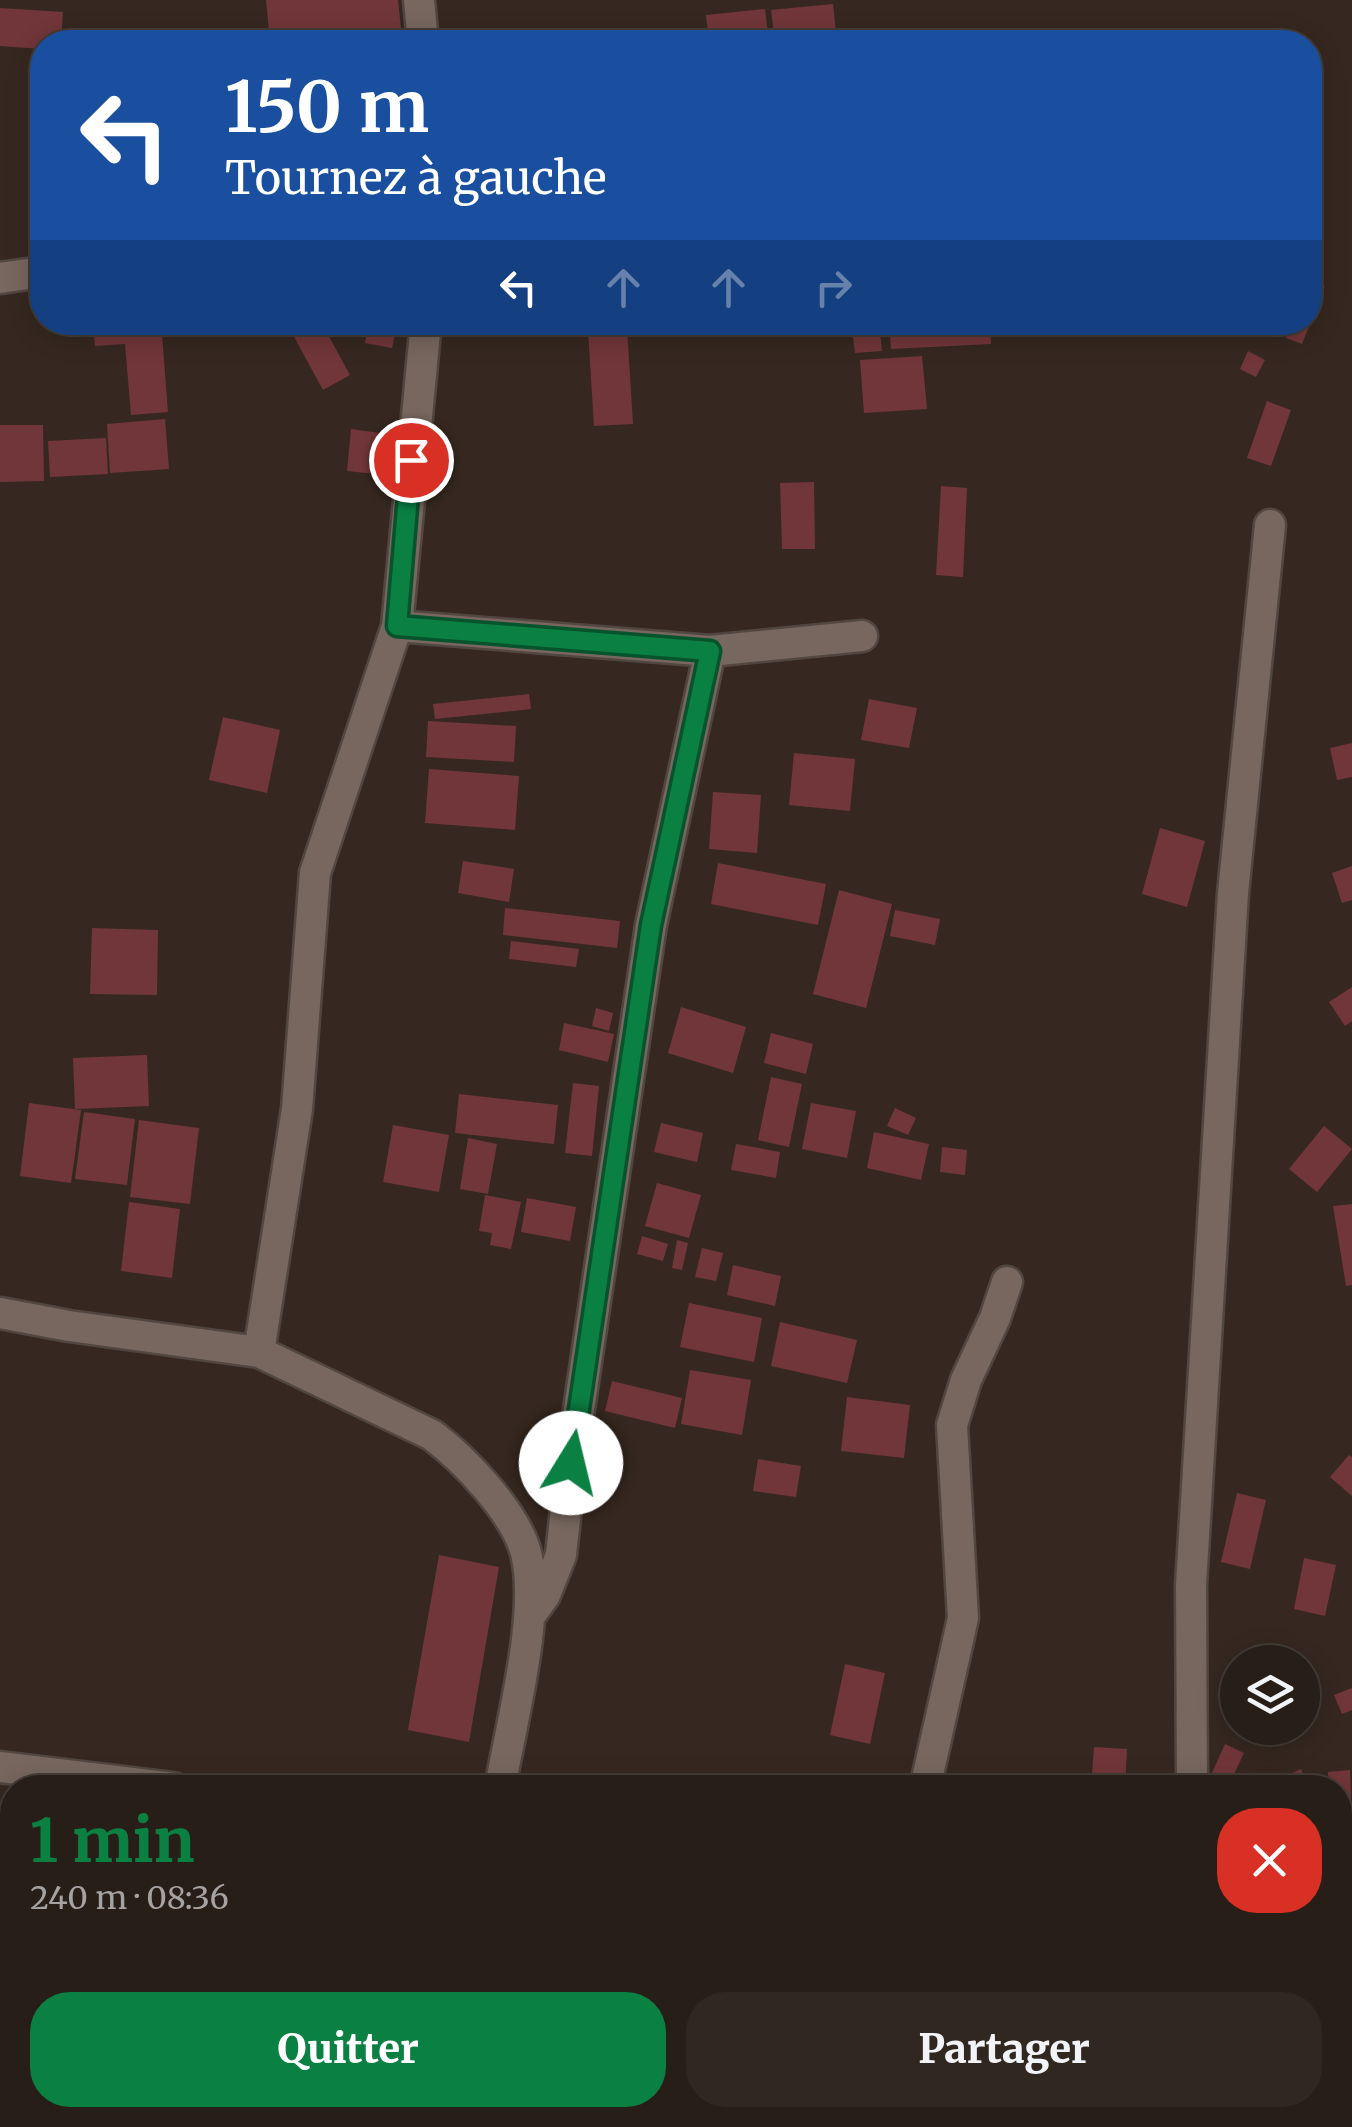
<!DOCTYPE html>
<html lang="fr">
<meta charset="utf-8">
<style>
:root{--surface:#281e18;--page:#302721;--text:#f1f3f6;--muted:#a5a2a2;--line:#443c37;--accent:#0b8043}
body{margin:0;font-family:Merriweather,serif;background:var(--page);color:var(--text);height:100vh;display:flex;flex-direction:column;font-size:38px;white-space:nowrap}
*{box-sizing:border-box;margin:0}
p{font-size:32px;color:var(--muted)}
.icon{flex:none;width:55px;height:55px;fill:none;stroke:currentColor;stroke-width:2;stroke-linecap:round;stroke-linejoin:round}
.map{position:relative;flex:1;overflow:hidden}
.details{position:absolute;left:0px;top:1775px;width:1352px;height:352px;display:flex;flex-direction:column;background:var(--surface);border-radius:40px 40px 0 0;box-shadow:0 5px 25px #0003,0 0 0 2px var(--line)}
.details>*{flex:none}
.hud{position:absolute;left:30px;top:30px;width:1292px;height:305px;border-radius:40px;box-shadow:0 5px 25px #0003,0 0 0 2px var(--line);background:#1a4fa0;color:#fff;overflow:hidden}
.buttons{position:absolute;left:1220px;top:1645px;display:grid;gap:20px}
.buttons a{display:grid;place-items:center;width:100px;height:100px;border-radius:50%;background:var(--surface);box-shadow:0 5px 25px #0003,0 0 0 2px var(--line);font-size:50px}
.pin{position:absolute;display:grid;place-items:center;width:85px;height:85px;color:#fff;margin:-42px;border:5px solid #fff;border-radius:50%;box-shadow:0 2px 10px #0007}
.me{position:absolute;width:110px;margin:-55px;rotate:9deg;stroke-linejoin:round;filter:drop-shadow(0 0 8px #0008)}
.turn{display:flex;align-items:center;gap:35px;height:210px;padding:0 30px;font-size:45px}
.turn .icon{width:130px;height:130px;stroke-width:2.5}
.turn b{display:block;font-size:70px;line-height:85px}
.lanes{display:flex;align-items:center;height:95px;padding:0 30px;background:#0003;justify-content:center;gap:50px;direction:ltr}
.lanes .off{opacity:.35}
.round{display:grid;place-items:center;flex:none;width:105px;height:105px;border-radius:40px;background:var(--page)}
.head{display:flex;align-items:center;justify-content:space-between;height:170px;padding:0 30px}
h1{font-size:60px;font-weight:800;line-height:75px;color:var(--accent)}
.cta{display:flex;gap:20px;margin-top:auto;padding:20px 30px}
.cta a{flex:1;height:115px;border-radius:40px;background:var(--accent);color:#fff;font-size:40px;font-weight:800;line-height:115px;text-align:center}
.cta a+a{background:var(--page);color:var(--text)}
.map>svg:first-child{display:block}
.building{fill:#713639}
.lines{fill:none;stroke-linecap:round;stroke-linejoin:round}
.street-casing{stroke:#524640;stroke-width:35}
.street{stroke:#77675e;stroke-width:30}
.route-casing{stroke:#07532c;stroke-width:25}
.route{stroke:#0b8043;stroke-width:18}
</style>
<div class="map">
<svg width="1352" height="2127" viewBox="0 0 1352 2127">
<rect width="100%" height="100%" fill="#362820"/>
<path class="building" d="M266 0H398L402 38 343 42H270Z
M833 4 837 42H775L771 10Z
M0 8 63 12 61 42H42V49L0 46Z
M765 9 769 42H709L706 15Z
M1310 280 1325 286 1302 344 1286 338 1292 322H1310Z
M93 322H161L168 412 131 415 125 344 95 346Z
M286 322H321L350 375 323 390Z
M369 322H397L392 348 365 343Z
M851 322H879L882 351 855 353Z
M889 322H990L991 344 891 349Z
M627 328 633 424 594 426 588 330Z
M1248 351 1265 360 1256 377 1240 369Z
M922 356 927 409 864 413 860 360Z
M1267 401 1291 410 1271 466 1247 458Z
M165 419 169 469 110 473 107 424Z
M0 425H43L44 481 0 482Z
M351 429 380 433 375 474 347 471Z
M106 438 108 474 50 477 48 441Z
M814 482 815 549H782L780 483Z
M941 486 967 488 963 577 936 575Z
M529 694 531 709 435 719 433 704Z
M869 699 917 708 909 748 861 740Z
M223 717 280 730 267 793 209 780Z
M428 721 516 726 514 762 426 757Z
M1352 743V777L1337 780 1330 748Z
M794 753 855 759 850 811 789 805Z
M429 769 519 776 515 830 425 823Z
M713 792 761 795 757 853 709 849Z
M1160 828 1205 841 1187 907 1142 894Z
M463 861 514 869 509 902 458 893Z
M718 863 826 884 818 925 711 904Z
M1352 866V900L1342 903 1332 873Z
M839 890 892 904 866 1008 813 994Z
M505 908 620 921 617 948 503 935Z
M895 910 940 919 935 945 890 936Z
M92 928 158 930 157 995 90 994Z
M511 941 579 949 576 967 509 959Z
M1352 987V1021L1345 1026 1329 1002Z
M681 1007 746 1027 733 1073 668 1053Z
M596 1008 613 1013 609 1031 592 1026Z
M564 1023 614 1034 608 1062 559 1050Z
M771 1033 813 1044 806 1074 764 1063Z
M147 1055 149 1106 75 1109 73 1058Z
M771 1077 802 1084 789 1147 758 1140Z
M573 1083 599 1086 592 1156 565 1153Z
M459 1094 558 1105 554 1144 455 1133Z
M29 1103 81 1110 71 1183 20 1176Z
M811 1103 856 1111 847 1158 802 1149Z
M895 1108 916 1118 908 1135 887 1126Z
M84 1112 135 1119 127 1185 75 1179Z
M139 1120 199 1128 190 1204 130 1197Z
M661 1123 703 1133 697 1162 654 1152Z
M393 1125 449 1135 439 1192 383 1182Z
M1324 1126 1352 1149 1317 1192 1289 1169Z
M874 1132 929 1144 921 1180 867 1168Z
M468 1138 497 1144 488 1194 460 1189Z
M736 1144 780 1152 776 1178 731 1170Z
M942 1147 967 1150 965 1175 940 1172Z
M657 1183 701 1195 689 1238 645 1226Z
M485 1195 521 1202 511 1249 490 1245 492 1233 479 1231Z
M527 1198 576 1207 570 1241 521 1232Z
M129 1202 180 1209 172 1278 121 1271Z
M1352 1204V1285L1346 1286 1333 1206Z
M642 1236 668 1244 663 1261 637 1254Z
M677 1240 688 1243 682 1270 672 1268Z
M702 1248 723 1253 716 1281 695 1277Z
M733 1265 781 1276 775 1306 727 1295Z
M689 1303 762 1318 754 1362 680 1347Z
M780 1322 857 1340 847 1383 771 1366Z
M690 1370 751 1380 742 1435 681 1424Z
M612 1381 682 1398 675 1428 605 1411Z
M847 1397 910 1405 904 1458 841 1451Z
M1349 1455 1352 1457V1496L1330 1477Z
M758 1459 801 1466 796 1497 753 1491Z
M1237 1493 1266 1500 1250 1569 1221 1562Z
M439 1555 499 1567 469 1742 408 1730Z
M1304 1558 1336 1565 1325 1616 1294 1609Z
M845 1664 885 1673 870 1744 830 1735Z
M1352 1688V1710L1342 1714 1334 1695Z
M1225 1744 1244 1753 1230 1783 1211 1775Z
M1094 1747 1127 1749 1125 1788H1091Z
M1301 1769 1309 1788H1275L1272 1782Z
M1350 1770 1352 1828 1340 1829V1788H1329L1328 1772Z
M1352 1839V1893L1340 1873V1846Z
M1352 1921V1951L1340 1956V1926Z
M1340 2053 1352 2079V2095L1340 2101Z
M1352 2104V2127H1338L1332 2117Z
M1068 2115H1138V2127H1068Z"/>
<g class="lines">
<g class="street-casing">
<path id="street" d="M419 0 423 42
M0 278 42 272
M397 626 710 651 862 636
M0 1313 69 1326 259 1352 432 1435C465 1460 515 1512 526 1553 541 1613 511 1724 500 1788
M259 1352 297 1109 315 873 397 626 426 322
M529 1617 545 1595 561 1555 571 1463 651 925 710 651
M0 1767 174 1788
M925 1788 963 1618 952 1425 966 1380 995 1318 1007 1282
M1192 1788 1191 1585 1233 893 1270 525
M1193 2115V2127
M460 2127 463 2115
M887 2127 888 2115"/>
</g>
<use href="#street" class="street"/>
</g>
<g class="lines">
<g class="route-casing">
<path id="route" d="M411 460 397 626 710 651 651 925 571 1463"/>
</g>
<use href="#route" class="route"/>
</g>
</svg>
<div class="buttons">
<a><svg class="icon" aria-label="layers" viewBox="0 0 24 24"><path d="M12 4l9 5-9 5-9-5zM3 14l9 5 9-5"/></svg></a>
</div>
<div class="pin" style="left:411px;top:460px;background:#d93025"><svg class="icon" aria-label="arrive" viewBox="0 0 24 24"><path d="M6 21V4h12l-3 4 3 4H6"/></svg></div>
<svg class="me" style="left:571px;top:1463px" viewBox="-20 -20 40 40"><circle r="19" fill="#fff"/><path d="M0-13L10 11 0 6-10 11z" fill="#0b8043"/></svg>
<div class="hud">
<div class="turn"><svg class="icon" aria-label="left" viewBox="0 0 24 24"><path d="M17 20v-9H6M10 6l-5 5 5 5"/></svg><div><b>150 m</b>Tournez à gauche</div></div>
<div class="lanes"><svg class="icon" aria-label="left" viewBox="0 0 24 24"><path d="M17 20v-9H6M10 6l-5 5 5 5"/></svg><svg class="icon off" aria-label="ahead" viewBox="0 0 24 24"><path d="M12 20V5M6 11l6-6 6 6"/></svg><svg class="icon off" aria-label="ahead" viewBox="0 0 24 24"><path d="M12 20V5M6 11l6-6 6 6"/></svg><svg class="icon off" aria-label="right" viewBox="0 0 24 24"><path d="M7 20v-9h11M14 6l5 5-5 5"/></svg></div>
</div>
<section class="details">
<div class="head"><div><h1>1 min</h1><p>240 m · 08:36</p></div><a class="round" style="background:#d93025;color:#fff"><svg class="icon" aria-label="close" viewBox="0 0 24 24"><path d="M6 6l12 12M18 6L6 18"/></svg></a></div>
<div class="cta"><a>Quitter</a><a>Partager</a></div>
</section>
</div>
